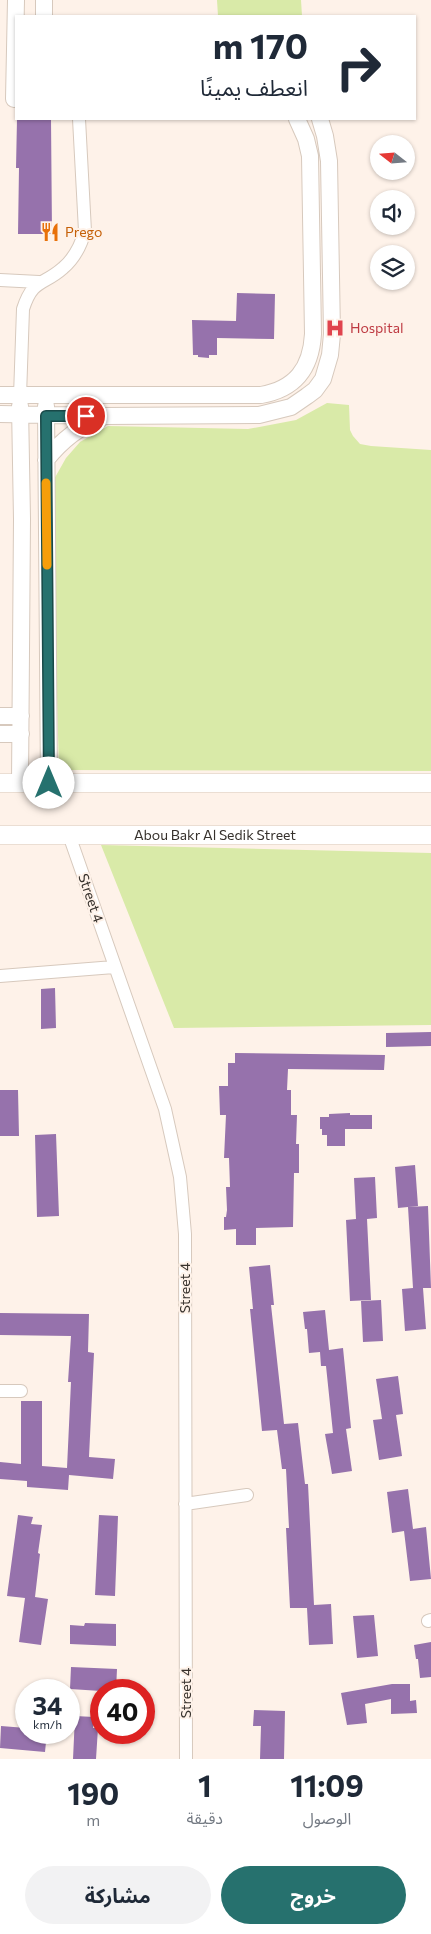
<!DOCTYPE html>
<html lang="ar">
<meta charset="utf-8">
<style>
:root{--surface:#fff;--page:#f2f2f3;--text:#1f2937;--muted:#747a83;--accent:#26716e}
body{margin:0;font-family:Commissioner,"Noto Sans Arabic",sans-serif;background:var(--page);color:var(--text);direction:rtl;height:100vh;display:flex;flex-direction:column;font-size:19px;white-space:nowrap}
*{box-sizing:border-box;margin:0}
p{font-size:16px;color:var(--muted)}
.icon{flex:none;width:28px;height:28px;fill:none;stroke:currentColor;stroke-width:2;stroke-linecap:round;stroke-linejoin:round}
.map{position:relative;height:1759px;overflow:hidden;direction:ltr}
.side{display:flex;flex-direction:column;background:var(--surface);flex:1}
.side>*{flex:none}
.guide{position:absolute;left:15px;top:15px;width:401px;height:105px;border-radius:0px;box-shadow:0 1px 4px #0004;direction:rtl;background:#fff;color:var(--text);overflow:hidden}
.needle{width:32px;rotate:287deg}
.fabs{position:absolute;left:370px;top:135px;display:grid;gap:10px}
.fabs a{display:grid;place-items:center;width:45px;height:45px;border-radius:50%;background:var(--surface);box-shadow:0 1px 4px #0004;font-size:25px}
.speed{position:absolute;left:15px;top:1679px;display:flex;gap:10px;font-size:25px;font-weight:700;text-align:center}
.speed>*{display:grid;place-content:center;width:65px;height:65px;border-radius:50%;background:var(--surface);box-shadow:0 1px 4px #0004;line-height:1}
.speed small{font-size:12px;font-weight:400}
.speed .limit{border:8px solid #d22;background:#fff;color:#111}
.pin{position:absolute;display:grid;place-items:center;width:42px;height:42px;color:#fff;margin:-21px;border:2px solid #fff;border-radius:50%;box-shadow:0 1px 5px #0007}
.me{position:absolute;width:55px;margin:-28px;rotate:0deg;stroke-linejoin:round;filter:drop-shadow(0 0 4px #0008)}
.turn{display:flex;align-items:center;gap:18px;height:105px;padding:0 25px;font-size:22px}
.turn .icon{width:65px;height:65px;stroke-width:2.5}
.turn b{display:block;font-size:35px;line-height:42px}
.eta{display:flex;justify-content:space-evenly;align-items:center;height:85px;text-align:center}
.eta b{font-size:30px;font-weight:700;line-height:35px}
.cta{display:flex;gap:10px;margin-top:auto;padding:10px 25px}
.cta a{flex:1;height:58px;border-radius:30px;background:var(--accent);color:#fff;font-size:20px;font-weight:700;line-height:58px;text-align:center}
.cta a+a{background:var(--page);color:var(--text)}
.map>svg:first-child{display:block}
.green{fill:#d9eaa8}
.building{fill:#9672ac}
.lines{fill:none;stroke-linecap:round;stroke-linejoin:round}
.minor-casing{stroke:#d7c9bd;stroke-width:14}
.tertiary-casing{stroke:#d7c9bd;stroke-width:18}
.secondary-casing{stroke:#d7c9bd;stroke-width:19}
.minor{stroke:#fff;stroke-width:12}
.tertiary{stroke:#fff;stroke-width:16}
.secondary{stroke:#fff;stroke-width:18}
.route-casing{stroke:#194948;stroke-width:12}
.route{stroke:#26716e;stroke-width:9}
.slow{stroke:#f59e0b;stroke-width:9}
.labels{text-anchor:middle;stroke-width:4;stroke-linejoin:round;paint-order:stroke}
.food-label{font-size:14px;fill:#c56008;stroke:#fef2e9;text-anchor:start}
.health-label{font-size:14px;fill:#be3a42;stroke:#fef2e9;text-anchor:start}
.street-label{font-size:14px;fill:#36312c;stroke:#fef2e9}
</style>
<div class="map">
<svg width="431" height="1759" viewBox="0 0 431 1759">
<rect width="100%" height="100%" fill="#fef2e9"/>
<path class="green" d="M217 0H301L302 16H218Z
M327 403 349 405 350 430 353 436 360 444 371 446 431 450V771L59 770 52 514 53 481 66 458 80 442 108 426 248 429 296 420Z
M101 845 431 853V1025L174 1028Z"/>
<path class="building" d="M17 119H51L52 234H18L19 168H16Z
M237 293 275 294 274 339 217 338V355H209V358L198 357V355H193L192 320 236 321Z
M55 988 56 1028 41 1029V989Z
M431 1032V1046L386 1047V1033Z
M235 1053 385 1055 384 1070 288 1069 287 1090H291V1115H297L296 1144H299V1173H294L293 1227 256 1228V1245H236V1229L224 1230V1217H226L227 1210 226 1187H230L229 1158H224L226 1115H220L219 1086H228V1063H235Z
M0 1090H18L19 1136H0Z
M350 1113V1115H372V1129H345V1146H327V1135H322V1129H320V1117H329V1114Z
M56 1134 59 1216 37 1217 35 1135Z
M415 1165 418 1206 398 1208 395 1167Z
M375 1177 377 1218 367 1219 371 1300 350 1301 346 1220 356 1219 354 1178Z
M428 1206 431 1288H423L426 1329 405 1331 402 1289 413 1288 408 1207Z
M270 1265 274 1305H271L284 1424 298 1423 305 1484H308L314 1605 331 1604 333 1644 309 1645 307 1608H290L286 1528H289L286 1469H282L277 1430 262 1431 250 1309H253L249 1267Z
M381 1300 383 1341 363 1342 361 1301Z
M325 1310 329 1350 343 1348 351 1428 346 1429 352 1471 332 1474 325 1434 333 1433 326 1366H321L320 1352 309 1353 307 1329H305L303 1312Z
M0 1313 89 1314 88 1352 94 1353 89 1457 115 1459 113 1479 69 1475 68 1490 27 1487V1481L0 1479V1462L21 1464V1401H42V1466L67 1468 71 1382H68L71 1336 0 1335Z
M398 1376 403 1414 396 1415 402 1456 379 1460 373 1420 382 1419 376 1379Z
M408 1489 413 1529 426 1527 431 1579 410 1581 404 1531 392 1533 387 1492Z
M18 1515 33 1517 31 1524 42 1525 38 1553 40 1554 35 1597 48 1599 41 1645 19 1642 25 1598 7 1596Z
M99 1515 118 1516 115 1596 95 1595Z
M374 1615 378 1656 357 1658 353 1616Z
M85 1623 116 1624V1646L70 1644V1625L84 1626Z
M431 1642V1677L420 1678 418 1659H416L414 1645Z
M71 1667 117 1669 116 1690 101 1691 70 1689Z
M392 1684H410V1701L416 1700 417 1713 391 1714V1699L365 1704 367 1723 347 1725 341 1693Z
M254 1710 285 1711 284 1759H260L261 1726H253Z
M75 1716 94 1717 93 1728H98L96 1759H73Z
M1 1726 26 1728V1732H47L45 1752 0 1748Z"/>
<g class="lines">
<g class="minor-casing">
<path id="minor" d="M0 280 39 282
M20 396 23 309C33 278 43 286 63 268 75 258 81 245 85 231L79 119
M69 835 165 1109 180 1177 185 1234 186 1759
M0 976 114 967
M0 1391H21
M185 1504 247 1495
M428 1621 431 1620"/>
</g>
<g class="tertiary-casing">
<path id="tertiary" d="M44 16V0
M14 99 16 0
M0 395H261C295 389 311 369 313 334L310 156 306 139 297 119
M46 406 49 783
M0 414 105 416 259 415 291 407 307 396 315 390 323 379 330 355 332 334 329 161 325 136 320 119
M46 460C61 441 78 427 101 418
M0 716H21
M0 734H21
M20 783 22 519 20 406"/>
</g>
<g class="secondary-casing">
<g id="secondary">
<path d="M0 783H431"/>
<path id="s1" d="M0 835H431"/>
</g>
</g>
<use href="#minor" class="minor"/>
<use href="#tertiary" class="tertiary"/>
<use href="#secondary" class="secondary"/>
</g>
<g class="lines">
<g class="route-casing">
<path id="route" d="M49 783 46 416H86"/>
</g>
<use href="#route" class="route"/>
<path class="slow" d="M46 483 47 565"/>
</g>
<defs>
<g id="restaurant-bare" transform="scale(1.5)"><path d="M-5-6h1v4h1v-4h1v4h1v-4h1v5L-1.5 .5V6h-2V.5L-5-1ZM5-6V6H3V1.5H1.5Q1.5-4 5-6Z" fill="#e8710a" stroke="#fef2e9" stroke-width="2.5" paint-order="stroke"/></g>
<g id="hospital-bare" transform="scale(1.5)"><path d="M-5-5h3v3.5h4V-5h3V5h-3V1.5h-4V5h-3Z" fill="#e0444e" stroke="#fef2e9" stroke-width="2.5" paint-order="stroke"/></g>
</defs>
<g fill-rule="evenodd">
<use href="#restaurant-bare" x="50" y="232"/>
<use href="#hospital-bare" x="335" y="328"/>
</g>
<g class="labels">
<g class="food-label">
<text x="65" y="237">Prego</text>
</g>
<g class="health-label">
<text x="350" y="333">Hospital</text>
</g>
<g class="street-label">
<text dy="5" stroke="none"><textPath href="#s1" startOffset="215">Abou Bakr Al Sedik Street</textPath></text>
<text transform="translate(91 898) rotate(71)" y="5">Street 4</text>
<text transform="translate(185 1288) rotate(-90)" y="5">Street 4</text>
<text transform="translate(186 1693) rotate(-90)" y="5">Street 4</text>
</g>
</g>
</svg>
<div class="fabs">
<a><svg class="needle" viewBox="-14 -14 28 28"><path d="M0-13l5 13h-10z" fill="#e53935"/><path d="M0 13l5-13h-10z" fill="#747a83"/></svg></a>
<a><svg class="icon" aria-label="sound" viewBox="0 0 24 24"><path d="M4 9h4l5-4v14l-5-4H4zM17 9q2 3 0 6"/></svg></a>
<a><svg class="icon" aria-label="layers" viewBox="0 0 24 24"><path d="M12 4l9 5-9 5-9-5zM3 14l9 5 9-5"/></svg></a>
</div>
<div class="speed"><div>34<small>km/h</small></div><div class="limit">40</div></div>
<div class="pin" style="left:86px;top:416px;background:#d93025"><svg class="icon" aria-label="arrive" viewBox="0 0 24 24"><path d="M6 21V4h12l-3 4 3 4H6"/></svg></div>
<svg class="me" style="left:49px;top:783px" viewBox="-20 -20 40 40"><circle r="19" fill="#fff"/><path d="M0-13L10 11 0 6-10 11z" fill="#26716e"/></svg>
<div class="guide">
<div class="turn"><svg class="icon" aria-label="right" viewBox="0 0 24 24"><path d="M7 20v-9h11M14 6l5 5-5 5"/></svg><div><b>170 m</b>انعطف يمينًا</div></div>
</div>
</div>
<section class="side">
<div class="eta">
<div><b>11:09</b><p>الوصول</p></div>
<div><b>1</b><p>دقيقة</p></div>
<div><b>190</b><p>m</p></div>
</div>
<div class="cta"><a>خروج</a><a>مشاركة</a></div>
</section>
